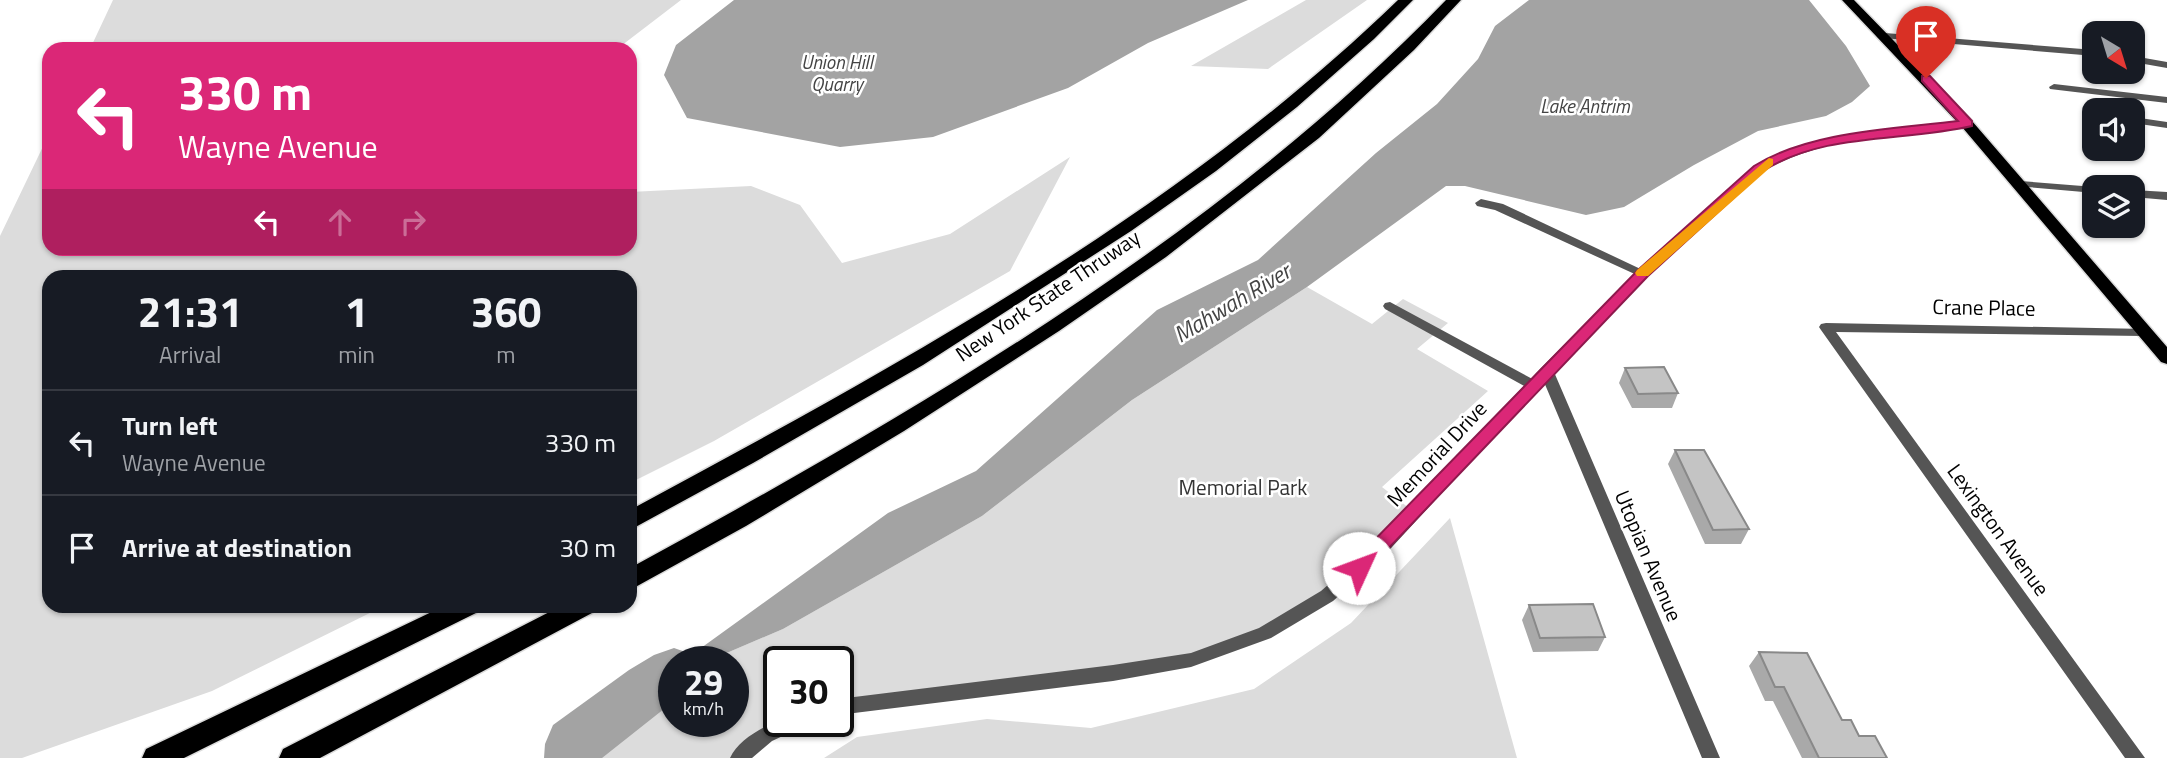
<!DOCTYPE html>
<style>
:root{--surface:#171b24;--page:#242831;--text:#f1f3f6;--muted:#9ea1a6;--line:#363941}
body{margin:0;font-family:"Titillium Web",sans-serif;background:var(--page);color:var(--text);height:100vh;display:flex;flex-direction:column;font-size:26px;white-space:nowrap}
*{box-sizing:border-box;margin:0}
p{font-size:23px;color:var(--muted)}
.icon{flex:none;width:38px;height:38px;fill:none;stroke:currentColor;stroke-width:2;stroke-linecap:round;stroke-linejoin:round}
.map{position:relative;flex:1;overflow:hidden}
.panel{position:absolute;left:42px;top:270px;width:595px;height:343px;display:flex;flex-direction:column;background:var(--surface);border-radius:21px;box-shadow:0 2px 5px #0004}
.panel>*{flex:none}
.hud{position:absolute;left:42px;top:42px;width:595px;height:214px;border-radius:21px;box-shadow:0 2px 5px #0004;background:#db2777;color:#fff;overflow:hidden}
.needle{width:46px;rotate:142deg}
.buttons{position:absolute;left:2082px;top:21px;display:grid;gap:14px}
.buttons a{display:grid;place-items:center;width:63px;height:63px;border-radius:14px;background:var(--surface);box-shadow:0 2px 5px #0004;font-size:35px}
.speed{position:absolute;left:658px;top:646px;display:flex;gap:14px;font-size:35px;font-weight:700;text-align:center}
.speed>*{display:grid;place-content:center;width:91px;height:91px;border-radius:50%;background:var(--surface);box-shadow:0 2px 5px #0004;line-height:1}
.speed small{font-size:18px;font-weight:400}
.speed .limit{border:4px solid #111;border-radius:10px;background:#fff;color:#111}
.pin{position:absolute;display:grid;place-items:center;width:60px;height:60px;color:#fff;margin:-72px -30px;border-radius:50% 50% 50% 0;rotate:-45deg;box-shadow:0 0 7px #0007}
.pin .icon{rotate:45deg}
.me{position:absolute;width:77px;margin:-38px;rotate:47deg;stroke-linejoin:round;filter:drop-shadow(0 0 5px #0008)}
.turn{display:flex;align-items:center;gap:24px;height:147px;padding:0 21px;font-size:32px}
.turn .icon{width:91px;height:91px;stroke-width:2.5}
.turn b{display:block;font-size:49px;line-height:60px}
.lanes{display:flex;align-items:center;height:66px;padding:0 21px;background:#0003;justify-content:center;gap:35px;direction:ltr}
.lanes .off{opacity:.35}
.eta{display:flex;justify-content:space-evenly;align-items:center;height:119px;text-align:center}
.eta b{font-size:42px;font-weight:700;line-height:49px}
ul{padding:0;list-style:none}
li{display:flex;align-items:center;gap:21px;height:105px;padding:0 21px;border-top:2px solid var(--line)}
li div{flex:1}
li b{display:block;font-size:26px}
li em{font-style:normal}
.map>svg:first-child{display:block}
.green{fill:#dcdcdc}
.water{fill:#a3a3a3}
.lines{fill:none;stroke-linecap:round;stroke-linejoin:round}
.river{fill:#a3a3a3;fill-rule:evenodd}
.primary-casing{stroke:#dbdbdb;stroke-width:3}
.motorway-casing{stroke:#dbdbdb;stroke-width:3}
.service{fill:#555;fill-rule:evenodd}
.minor{fill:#555;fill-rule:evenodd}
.primary{fill:#000;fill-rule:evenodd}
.motorway{fill:#000;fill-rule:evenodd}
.wall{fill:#a9a9a9}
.building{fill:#c4c4c4;stroke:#898989;stroke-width:2}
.route{fill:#db2777;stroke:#8e194d;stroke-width:2}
.slow{fill:#f59e0b}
.labels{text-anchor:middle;stroke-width:5;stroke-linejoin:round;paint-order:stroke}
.far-water-label{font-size:19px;font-style:italic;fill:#444;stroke:#fff}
.street-label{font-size:21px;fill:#000;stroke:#fff}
.park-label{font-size:21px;fill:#333;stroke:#fff}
.water-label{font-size:23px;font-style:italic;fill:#444;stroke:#fff}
</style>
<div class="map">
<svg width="2167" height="758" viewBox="0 0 2167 758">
<rect width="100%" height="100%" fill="#fff"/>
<path class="green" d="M113 0H681L617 49H90Z
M1306 0H1367L1268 69 1191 66Z
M49 134V248H630V192L751 186 800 205 842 263 950 234 1070 157 1010 271 714 441 630 483V276H49V606H384L212 691 22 758H0V236Z
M1307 287 1372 324 1403 299 1448 323 1417 349 1488 391 1382 487 1414 512 1375 554 1265 633 1191 660 838 707V662H779V721L739 758H573L574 744 649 687 674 676V721H733V662L708 661 783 629 982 516 1132 400Z
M1450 518 1517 758H824L857 737 987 719 1091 728 1254 689 1351 623Z"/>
<path class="water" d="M734 0H1248L1148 43 1068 88 933 137 840 147 687 118 664 75 676 45Z
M1529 0H1809L1846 46 1870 86 1852 102 1826 116 1758 131 1694 165 1624 207 1586 215 1465 186H1446L1307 287 1132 400 982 516 783 629 708 661H683L888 513 976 471 1157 310 1258 260 1376 153 1437 104 1478 59 1495 26Z"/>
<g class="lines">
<path class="river" d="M674 648 694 655 697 662H674V701L602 758H544L545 744 553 725 629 670 654 655Z"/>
<g class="primary-casing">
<path id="primary" d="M1842 0H1854L1972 121 2167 347V364L2161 362 1962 127Z"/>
</g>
<g class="motorway-casing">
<path id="motorway" d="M1398 0H1413L1374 39 1297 107 1216 171 1131 231 923 365 753 463 630 530V510C900 364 1176 215 1398 0Z
M1446 0H1461L1414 50 1319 138 1166 257 1059 331 904 431 746 526 630 590V568C918 411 1217 237 1446 0Z
M444 606H480L476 613 184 758H142L146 749Z
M561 606H596L592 613 320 758H279L283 749Z"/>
</g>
<path class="service" d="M2054 84 2167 97V103L2050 89 2049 87Z
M2091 111 2095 112V118L2086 114Z
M2133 117 2167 122V128L2133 123Z
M1481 199 1503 204 1649 273 1643 277 1639 276 1495 210 1477 206 1475 203Z
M1390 302 1538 382 1540 385 1533 390 1528 388 1385 309 1383 306 1385 303Z"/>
<path class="minor" d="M1885 33 2095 50V56L1882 38V34Z
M2133 56 2167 62V68L2133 62Z
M1967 121 1972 124 1971 126C1953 130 1934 130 1916 132 1862 137 1811 145 1763 171L1647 276 1554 372 1720 758H1702L1544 382 1381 559 1333 601 1271 638 1191 667 1113 681 838 715V699L1113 665 1191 653 1259 628 1321 591 1369 549 1541 368 1639 270 1755 167C1821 131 1894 128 1967 121Z
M2020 181 2095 187H2098H2095V193L2016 186 2014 184Z
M2133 190 2167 192V200L2133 197Z
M1826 323 2147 329 2149 332 2142 336 1836 332 2145 758H2125L1821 330 1819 327 1821 324Z
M779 720 805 721 802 727 772 741 752 758H730C738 740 761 728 779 720Z"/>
<use href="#primary" class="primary"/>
<use href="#motorway" class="motorway"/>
</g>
<path class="wall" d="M1625 368 1678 393 1672 408H1632L1619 383Z
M1675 450 1749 529 1741 544H1705L1668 464Z
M1529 605 1605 637 1598 651 1533 652 1522 620Z
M1759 652 1842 720 1859 736 1887 758H1802L1773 701H1765L1749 666Z"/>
<path class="building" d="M1664 367 1678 393 1638 394 1625 368Z
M1675 450H1704L1749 529 1713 530Z
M1593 604 1605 637 1540 638 1529 605Z
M1759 652 1807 653 1842 720H1851L1859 736H1875L1887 758H1819L1784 687H1775Z"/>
<path class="route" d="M1922 76H1930L1972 121V126C1903 142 1824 132 1763 171L1648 276 1365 573 1359 576 1352 573 1349 568 1352 563 1638 270 1754 166C1810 131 1894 129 1958 121L1922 81Z"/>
<path class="slow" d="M1769 158 1773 159V165L1648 276H1637L1635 273 1637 270Z"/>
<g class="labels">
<g class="far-water-label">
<text x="837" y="69">Union Hill<tspan x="837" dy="22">Quarry</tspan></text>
<text x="1585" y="113">Lake Antrim</text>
</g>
<g class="street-label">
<text transform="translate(1048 296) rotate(-34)" y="7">New York State Thruway</text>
<text transform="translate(1984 308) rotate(1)" y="7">Crane Place</text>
<text transform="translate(1437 454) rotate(-47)" y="7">Memorial Drive</text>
<text transform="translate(1998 530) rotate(54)" y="7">Lexington Avenue</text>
<text transform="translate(1648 556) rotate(67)" y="7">Utopian Avenue</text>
</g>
<g class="park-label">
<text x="1243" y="495">Memorial Park</text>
</g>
<g class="water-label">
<text transform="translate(1232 303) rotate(-31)" y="8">Mahwah River</text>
</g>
</g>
</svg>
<div class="buttons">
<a><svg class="needle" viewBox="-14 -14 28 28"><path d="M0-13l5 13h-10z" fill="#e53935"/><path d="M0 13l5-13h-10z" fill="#9ea1a6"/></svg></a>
<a><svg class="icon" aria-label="sound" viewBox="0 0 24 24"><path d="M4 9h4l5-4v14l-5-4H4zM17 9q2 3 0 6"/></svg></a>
<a><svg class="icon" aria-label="layers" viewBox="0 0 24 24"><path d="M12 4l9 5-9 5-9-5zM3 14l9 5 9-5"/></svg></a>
</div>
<div class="speed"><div>29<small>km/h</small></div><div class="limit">30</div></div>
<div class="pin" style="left:1926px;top:78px;background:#d93025"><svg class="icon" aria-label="arrive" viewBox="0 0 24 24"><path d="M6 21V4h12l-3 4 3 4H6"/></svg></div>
<svg class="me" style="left:1359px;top:568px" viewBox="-20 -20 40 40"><circle r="19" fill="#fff"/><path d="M0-13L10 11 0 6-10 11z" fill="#db2777"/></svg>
<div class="hud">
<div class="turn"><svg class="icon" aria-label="left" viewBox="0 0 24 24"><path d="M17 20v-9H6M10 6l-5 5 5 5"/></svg><div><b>330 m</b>Wayne Avenue</div></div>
<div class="lanes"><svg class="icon" aria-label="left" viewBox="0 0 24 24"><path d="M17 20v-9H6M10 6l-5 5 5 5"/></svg><svg class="icon off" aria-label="ahead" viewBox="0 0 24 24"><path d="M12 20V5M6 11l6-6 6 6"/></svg><svg class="icon off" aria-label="right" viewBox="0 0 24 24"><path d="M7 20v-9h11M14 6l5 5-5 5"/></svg></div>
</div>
<section class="panel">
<div class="eta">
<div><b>21:31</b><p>Arrival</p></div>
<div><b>1</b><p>min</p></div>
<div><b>360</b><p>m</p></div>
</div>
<ul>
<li><svg class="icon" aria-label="left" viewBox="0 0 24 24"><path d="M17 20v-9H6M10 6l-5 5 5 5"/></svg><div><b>Turn left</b><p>Wayne Avenue</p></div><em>330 m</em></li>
<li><svg class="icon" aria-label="arrive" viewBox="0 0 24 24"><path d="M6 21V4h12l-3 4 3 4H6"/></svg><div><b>Arrive at destination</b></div><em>30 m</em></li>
</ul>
</section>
</div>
